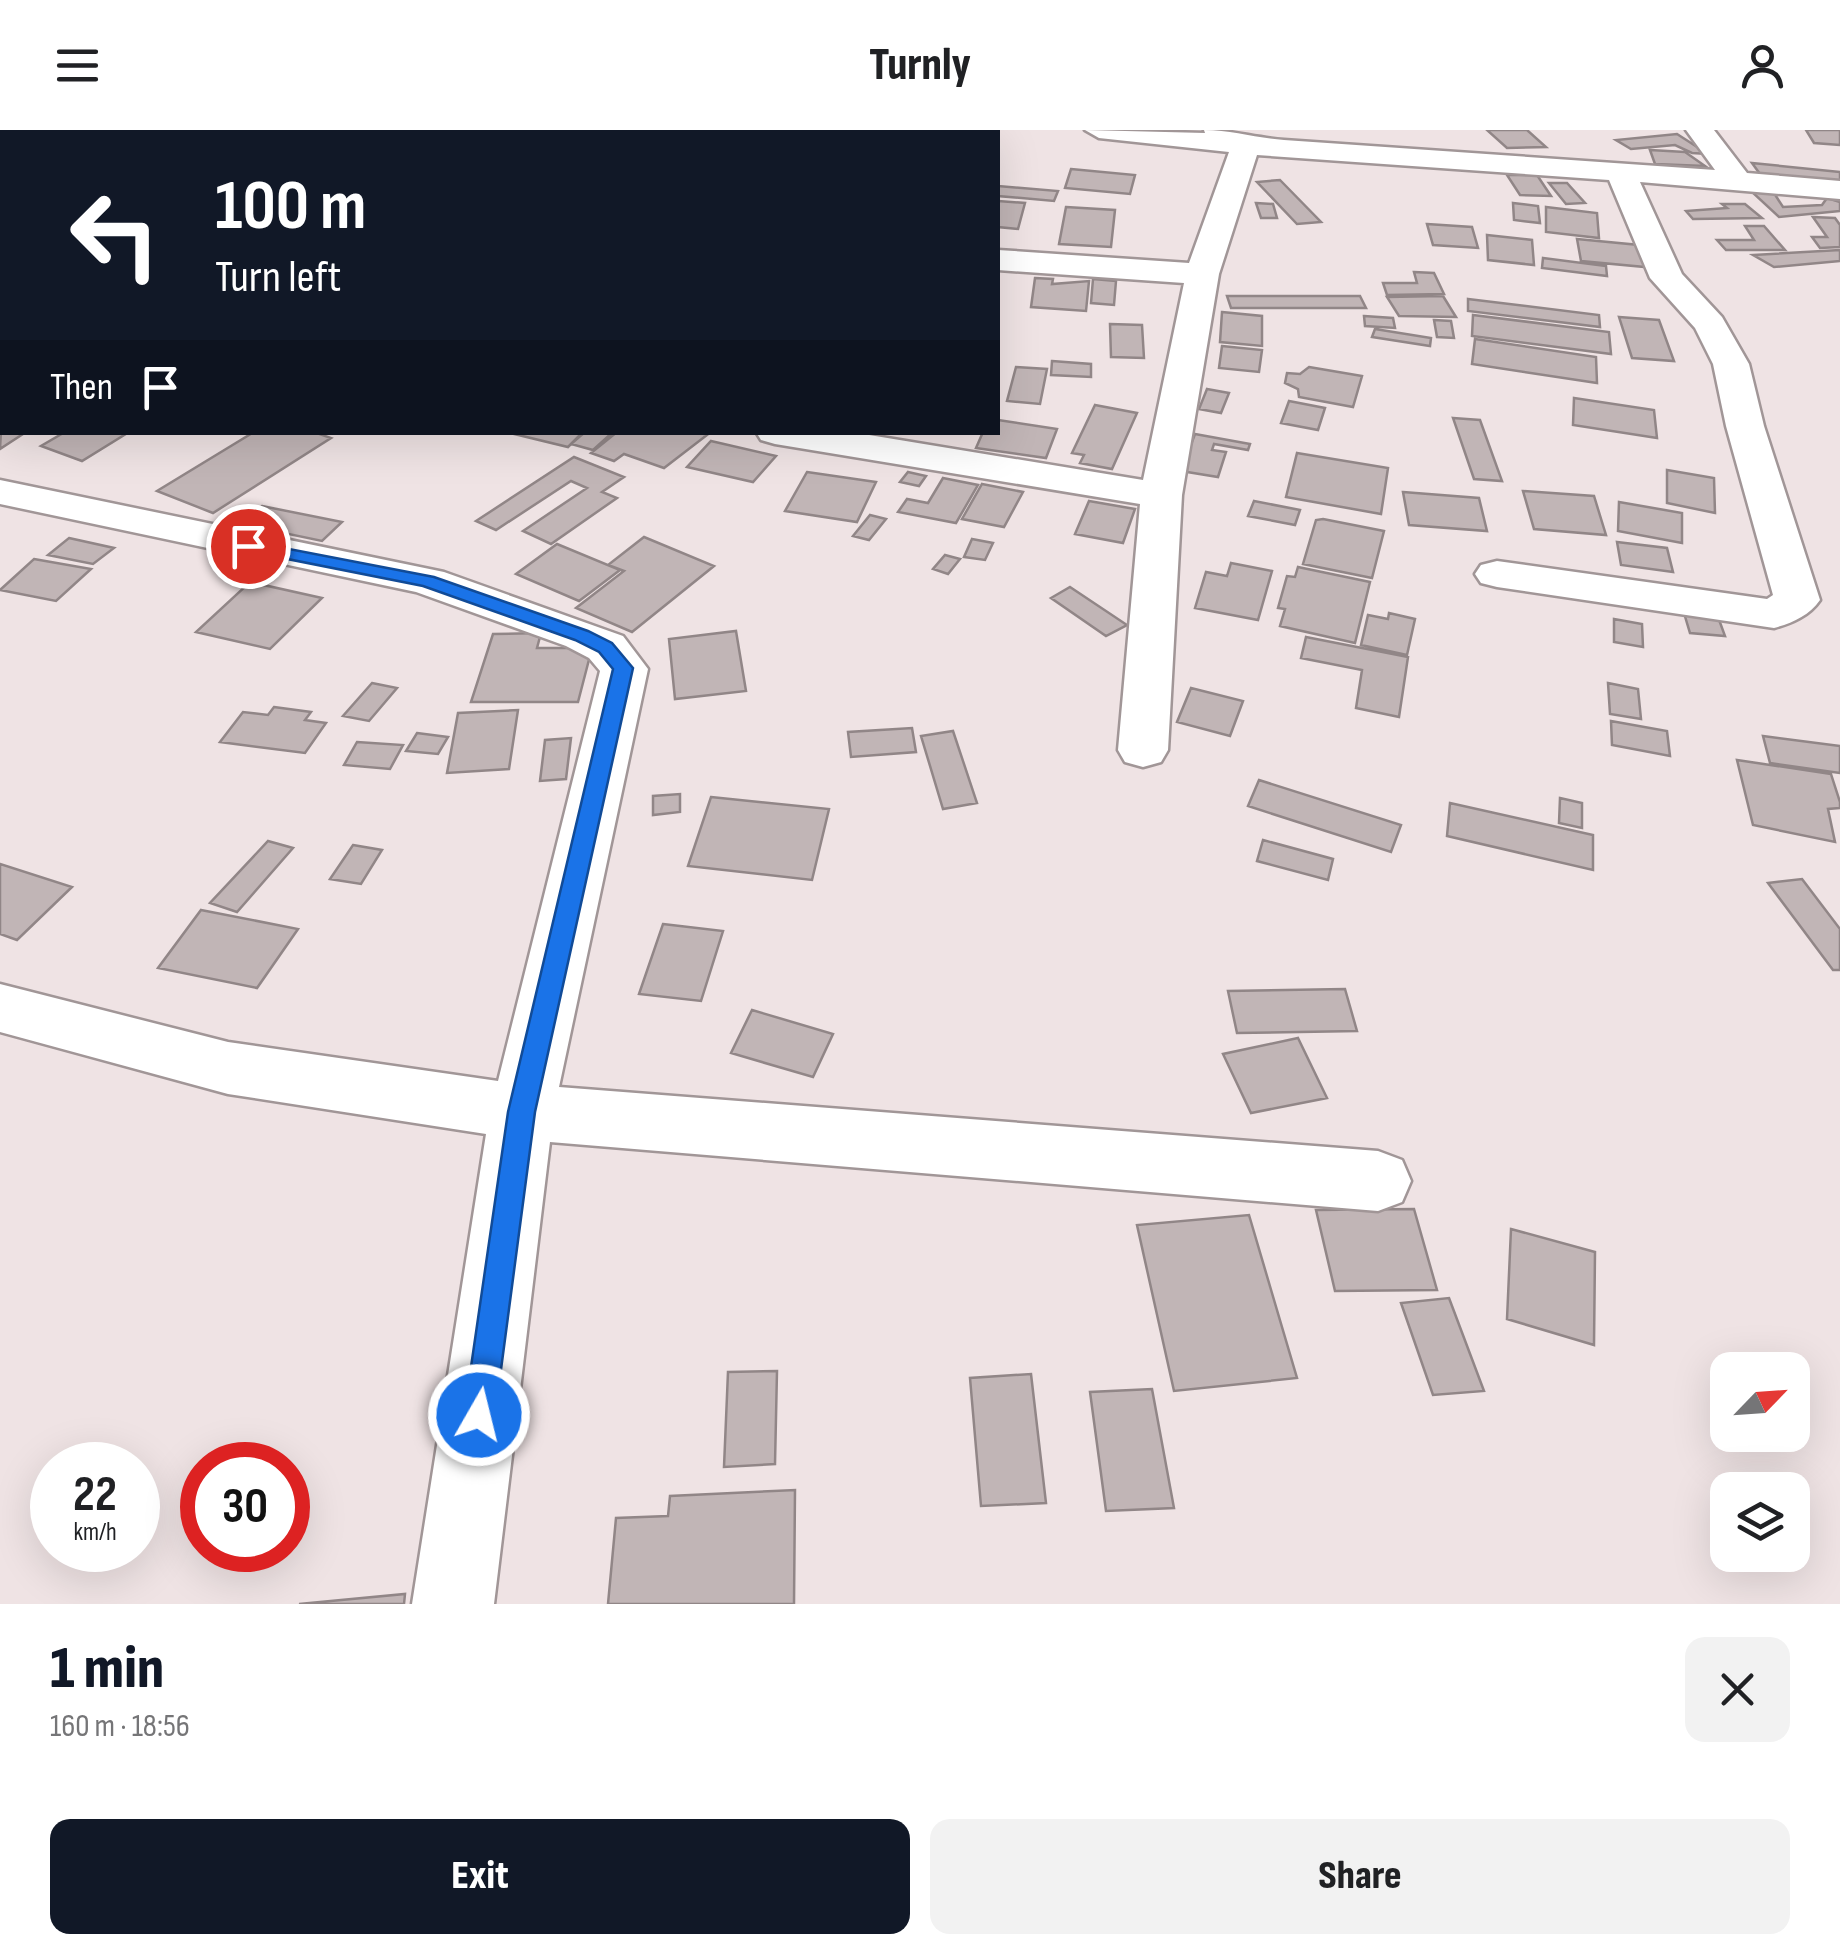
<!DOCTYPE html>
<meta charset="utf-8">
<style>
:root{--surface:#fff;--page:#f2f2f2;--text:#202124;--muted:#757577;--accent:#111827}
body{margin:0;font-family:"Sofia Sans Condensed",sans-serif;background:var(--page);color:var(--text);height:100vh;display:flex;flex-direction:column;font-size:38px;white-space:nowrap}
*{box-sizing:border-box;margin:0}
p{font-size:32px;color:var(--muted)}
.icon{flex:none;width:55px;height:55px;fill:none;stroke:currentColor;stroke-width:2;stroke-linecap:round;stroke-linejoin:round}
.map{position:relative;height:1474px;overflow:hidden}
.panel{display:flex;flex-direction:column;background:var(--surface);flex:1}
.panel>*{flex:none}
.top-card{position:absolute;left:0px;top:0px;width:1000px;height:305px;box-shadow:0 10px 40px #0002;background:#111827;color:#fff;overflow:hidden}
.needle{width:65px;rotate:65deg}
.buttons{position:absolute;left:1710px;top:1222px;display:grid;gap:20px}
.buttons a{display:grid;place-items:center;width:100px;height:100px;border-radius:20px;background:var(--surface);box-shadow:0 10px 40px #0002;font-size:50px}
.speed{position:absolute;left:30px;top:1312px;display:flex;gap:20px;font-size:50px;font-weight:700;text-align:center}
.speed>*{display:grid;place-content:center;width:130px;height:130px;border-radius:50%;background:var(--surface);box-shadow:0 10px 40px #0002;line-height:1}
.speed small{font-size:25px;font-weight:400}
.speed .limit{border:15px solid #d22;background:#fff;color:#111}
.pin{position:absolute;display:grid;place-items:center;width:85px;height:85px;color:#fff;margin:-42px;border:5px solid #fff;border-radius:50%;box-shadow:0 2px 10px #0007}
.me{position:absolute;width:110px;margin:-55px;rotate:8deg;stroke-linejoin:round;filter:drop-shadow(0 0 8px #0008)}
.turn{display:flex;align-items:center;gap:35px;height:210px;padding:0 50px;font-size:45px}
.turn .icon{width:130px;height:130px;stroke-width:2.5}
.turn b{display:block;font-size:70px;line-height:85px}
.then{display:flex;align-items:center;height:95px;padding:0 50px;background:#0003;gap:20px;font-size:38px}
.round{display:grid;place-items:center;flex:none;width:105px;height:105px;border-radius:20px;background:var(--page)}
.overview{display:flex;align-items:center;justify-content:space-between;height:170px;padding:0 50px}
h1{font-size:60px;font-weight:800;line-height:75px;color:var(--accent)}
.button{display:flex;gap:20px;margin-top:auto;padding:20px 50px}
.button a{flex:1;height:115px;border-radius:20px;background:var(--accent);color:#fff;font-size:40px;font-weight:800;line-height:115px;text-align:center}
.button a+a{background:var(--page);color:var(--text)}
header{display:flex;justify-content:space-between;align-items:center;height:130px;padding:0 50px;background:var(--surface);font-size:45px;font-weight:800}
.map>svg:first-child{display:block}
.building{fill:#c1b5b6;stroke:#918687;stroke-width:2.5}
.lines{fill:none;stroke-linecap:round;stroke-linejoin:round}
.street-casing{stroke:#a19697;stroke-width:5}
.secondary-casing{stroke:#a19697;stroke-width:60}
.street{fill:#fff;fill-rule:evenodd}
.secondary{stroke:#fbdade;stroke-width:55}
.route{fill:#1a73e8;stroke:#114b97;stroke-width:2.5}
</style>
<header><svg class="icon" aria-label="menu" viewBox="0 0 24 24"><path d="M4 6h16M4 12h16M4 18h16"/></svg>Turnly<svg class="icon" aria-label="person" viewBox="0 0 24 24"><circle cx="12" cy="8" r="4"/><path d="M4 21q1-7 8-7t8 7"/></svg></header>
<div class="map">
<svg width="1840" height="1474" viewBox="0 0 1840 1474">
<rect width="100%" height="100%" fill="#efe3e4"/>
<path class="building" d="M1487 0H1527L1546 17 1507 18Z
M1806 0H1840V15L1814 13Z
M1677 4 1708 24 1692 23 1675 15 1631 19 1616 10Z
M1650 20 1685 22 1705 36 1655 34Z
M1752 33 1840 42V51L1760 44Z
M1071 39 1135 45 1130 64 1065 58Z
M1507 45H1537L1551 66 1520 65Z
M1280 50 1321 92 1297 94 1257 52Z
M1549 53H1567L1585 73 1566 74Z
M998 56 1058 61 1054 71 998 66Z
M1752 62 1774 63 1783 77 1822 75 1827 68 1840 72V81L1779 87Z
M998 71 1025 73 1018 99 998 97Z
M1256 73 1273 74 1277 88H1261Z
M1513 73 1538 76 1540 93 1514 90Z
M1722 74H1745L1762 88 1693 89 1686 81 1727 78Z
M1066 77 1115 80 1111 117 1059 114Z
M1546 77 1597 83 1599 108 1546 102Z
M1813 87 1835 88 1840 95V117L1820 118 1812 107H1827Z
M1427 94 1472 97 1478 118 1433 115Z
M1745 96H1764L1785 120H1726L1717 110H1754Z
M1487 105 1532 110 1534 135 1488 130Z
M1577 109 1639 115 1645 137 1581 131Z
M1840 120V131L1774 137 1753 125Z
M1543 128 1606 136 1607 146 1542 138Z
M1414 142 1434 143 1444 164 1387 165 1383 153H1417Z
M1035 148 1053 149 1052 154 1089 151 1086 181 1031 177Z
M1093 149 1116 151 1114 175 1091 173Z
M1227 166H1360L1366 178H1231Z
M1443 166 1456 187 1399 186 1387 167Z
M1468 169 1599 185 1600 197 1468 181Z
M1222 182 1262 186V216L1220 212Z
M1473 185 1609 202 1611 224 1472 206Z
M1364 186 1393 188 1395 198 1365 196Z
M1619 187 1659 190 1674 231 1632 228Z
M1434 190 1451 191 1454 208 1437 207Z
M1110 194 1142 195 1144 228 1111 227Z
M1375 199 1431 208 1430 216 1372 207Z
M1475 209 1596 227 1597 253 1472 234Z
M1222 216 1262 220 1259 242 1219 238Z
M1052 231 1091 234V247L1051 245Z
M1016 237 1047 239 1040 274 1007 271Z
M1309 237 1362 246 1353 277 1299 267 1298 259 1285 253 1287 243 1300 244Z
M1207 259 1229 263 1221 283 1199 279Z
M1574 268 1654 280 1657 308 1573 295Z
M1289 271 1325 278 1318 300 1281 293Z
M1095 275 1137 283 1112 339 1080 333 1084 325 1072 323Z
M2 283V302H26L0 319Z
M1453 288 1480 290 1502 351 1474 349Z
M998 290 1057 299 1046 328 976 318 983 302H998Z
M65 302H129L82 331 41 316Z
M254 302H314L331 308 213 383 157 361Z
M583 302 568 317 510 303V302Z
M585 302H613L593 320 571 314Z
M617 302H698L707 305 664 338 624 324 614 331 591 323Z
M1195 304 1250 314 1248 320 1214 314 1212 320 1226 322 1218 347 1181 341Z
M711 311 776 326 753 352 687 337Z
M1297 323 1388 338 1381 384 1286 367Z
M574 327 624 347 602 362 617 368 551 414 523 401 587 358 571 351 496 400 476 391Z
M1667 340 1714 348 1715 383 1667 373Z
M807 342 876 352 857 392 785 381Z
M908 342 926 346 919 356 900 352Z
M943 348 978 355 956 393 898 382 907 369 928 373Z
M982 354 1023 362 1004 397 962 389Z
M1523 361 1594 366 1606 405 1534 399Z
M1403 362 1479 368 1487 401 1409 395Z
M1089 371 1135 379 1123 413 1075 404Z
M1254 371 1300 380 1295 395 1248 386Z
M1619 372 1682 383V413L1618 401Z
M262 376 342 392 322 411 241 394Z
M870 385 886 389 869 410 853 406Z
M1323 389 1384 401 1372 448 1303 434 1316 390Z
M644 407 714 436 632 502 576 478 624 441 608 435Z
M69 408 114 418 93 434 48 425Z
M972 409 993 413 985 430 964 427Z
M1617 412 1667 418 1673 442 1621 435Z
M557 414 620 440 579 471 516 444Z
M945 425 960 429 948 444 933 439Z
M34 429 91 439 56 471 0 460Z
M1231 433 1272 441 1258 490 1195 478 1206 442 1227 446Z
M1298 437 1370 452 1355 513 1280 496 1285 479 1278 478 1287 446 1295 447Z
M250 452 322 468 270 519 196 502Z
M1070 457 1127 495 1106 506 1051 468Z
M1389 483 1415 489 1407 525 1361 515 1368 485 1388 489Z
M1684 483 1718 487 1725 506 1690 503Z
M1614 489 1642 494 1643 517 1614 512Z
M736 501 746 561 675 569 669 509Z
M541 503 537 518H592L578 572H471L493 504Z
M1306 507 1408 527 1399 587 1356 578 1362 540 1301 528Z
M372 553 397 558 369 591 343 586Z
M1608 553 1638 559 1641 589 1610 584Z
M1191 558 1243 571 1230 606 1177 592Z
M274 577 311 582 305 590 326 593 305 623 220 612 243 582 268 585Z
M518 580 509 639 447 643 458 583Z
M1611 591 1667 601 1670 626 1612 615Z
M912 598 916 622 851 627 848 602Z
M953 601 977 673 943 679 921 606Z
M417 603 448 607 438 624 406 621Z
M1763 606 1840 616V643L1770 633Z
M571 608 566 649 540 651 545 610Z
M357 612 403 615 390 639 344 635Z
M1737 630 1831 644 1840 672V678L1828 679 1835 712 1753 695Z
M1259 650 1401 695 1391 722 1248 676Z
M680 664V682L653 685V666Z
M711 667 829 679 812 750 688 736Z
M1560 668 1582 673V698L1559 693Z
M1450 673 1593 705V740L1447 706Z
M1263 710 1333 729 1328 750 1257 731Z
M268 711 293 718 237 782 210 773Z
M353 715 382 720 361 754 330 749Z
M0 734 72 757 17 810 0 804Z
M1802 749 1840 799V840H1833L1768 753Z
M201 780 298 799 257 858 158 838Z
M663 794 723 801 701 871 639 864Z
M1345 859 1357 901 1237 903 1228 861Z
M752 880 833 904 813 947 731 923Z
M1298 908 1327 968 1251 983 1223 924Z
M1414 1079 1437 1160 1335 1161 1316 1080Z
M1249 1085 1297 1248 1174 1261 1137 1095Z
M1511 1099 1595 1122 1594 1215 1507 1189Z
M1449 1168 1484 1261 1433 1265 1401 1173Z
M777 1241 775 1334 724 1337 728 1242Z
M1031 1244 1046 1373 981 1376 970 1248Z
M1152 1259 1174 1378 1106 1381 1090 1262Z
M795 1360 794 1474H608L616 1388 668 1386 670 1366Z
M405 1464 404 1474H299Z"/>
<g class="lines">
<g class="street-casing">
<path id="street" d="M268 0H298L299 2H270Z
M1085 0 1205 3 1204 0C1232 0 1255 8 1284 10L1715 40 1686 0H1714L1747 43 1840 51V69L1640 52 1682 144 1722 187 1749 234 1764 296 1820 470C1809 486 1792 493 1774 498L1497 457 1481 453 1475 444 1481 435 1497 431 1767 469 1773 465 1726 296 1713 234 1695 198 1650 148 1609 50 1257 25 1219 144 1182 365 1168 620 1161 632 1143 637 1125 632 1118 620 1140 374 775 314 761 310 756 302H851L1143 350 1184 153 998 140V120L1189 133 1229 22 1099 8Z
M0 350 444 442 623 506 648 539 559 957 1378 1021 1402 1030 1411 1051 1402 1072 1378 1081 550 1012 494 1474H412L486 1004 228 964 0 902V854L228 912 498 951 600 541 589 528 566 516 416 462 0 374Z"/>
</g>
<g class="secondary-casing">
<path id="secondary" d="M333 2 341 0
M0 77 2 76"/>
</g>
<use href="#street" class="street"/>
<use href="#secondary" class="secondary"/>
</g>
<path class="route" d="M248 411 434 447 588 501 612 513 633 538 535 982 495 1285 490 1296 479 1300 468 1296 464 1285 508 982 613 539 599 522 575 510 423 456 242 420 240 416Z"/>
</svg>
<div class="buttons">
<a><svg class="needle" viewBox="-14 -14 28 28"><path d="M0-13l5 13h-10z" fill="#e53935"/><path d="M0 13l5-13h-10z" fill="#757577"/></svg></a>
<a><svg class="icon" aria-label="layers" viewBox="0 0 24 24"><path d="M12 4l9 5-9 5-9-5zM3 14l9 5 9-5"/></svg></a>
</div>
<div class="speed"><div>22<small>km/h</small></div><div class="limit">30</div></div>
<div class="pin" style="left:248px;top:416px;background:#d93025"><svg class="icon" aria-label="arrive" viewBox="0 0 24 24"><path d="M6 21V4h12l-3 4 3 4H6"/></svg></div>
<svg class="me" style="left:479px;top:1285px" viewBox="-20 -20 40 40"><circle r="17" fill="#1a73e8" stroke="#fff" stroke-width="3"/><path d="M0-11L8 9 0 5-8 9z" fill="#fff"/></svg>
<div class="top-card">
<div class="turn"><svg class="icon" aria-label="left" viewBox="0 0 24 24"><path d="M17 20v-9H6M10 6l-5 5 5 5"/></svg><div><b>100 m</b>Turn left</div></div>
<div class="then">Then<svg class="icon" aria-label="arrive" viewBox="0 0 24 24"><path d="M6 21V4h12l-3 4 3 4H6"/></svg></div>
</div>
</div>
<section class="panel">
<div class="overview"><div><h1>1 min</h1><p>160 m · 18:56</p></div><a class="round"><svg class="icon" aria-label="close" viewBox="0 0 24 24"><path d="M6 6l12 12M18 6L6 18"/></svg></a></div>
<div class="button"><a>Exit</a><a>Share</a></div>
</section>
